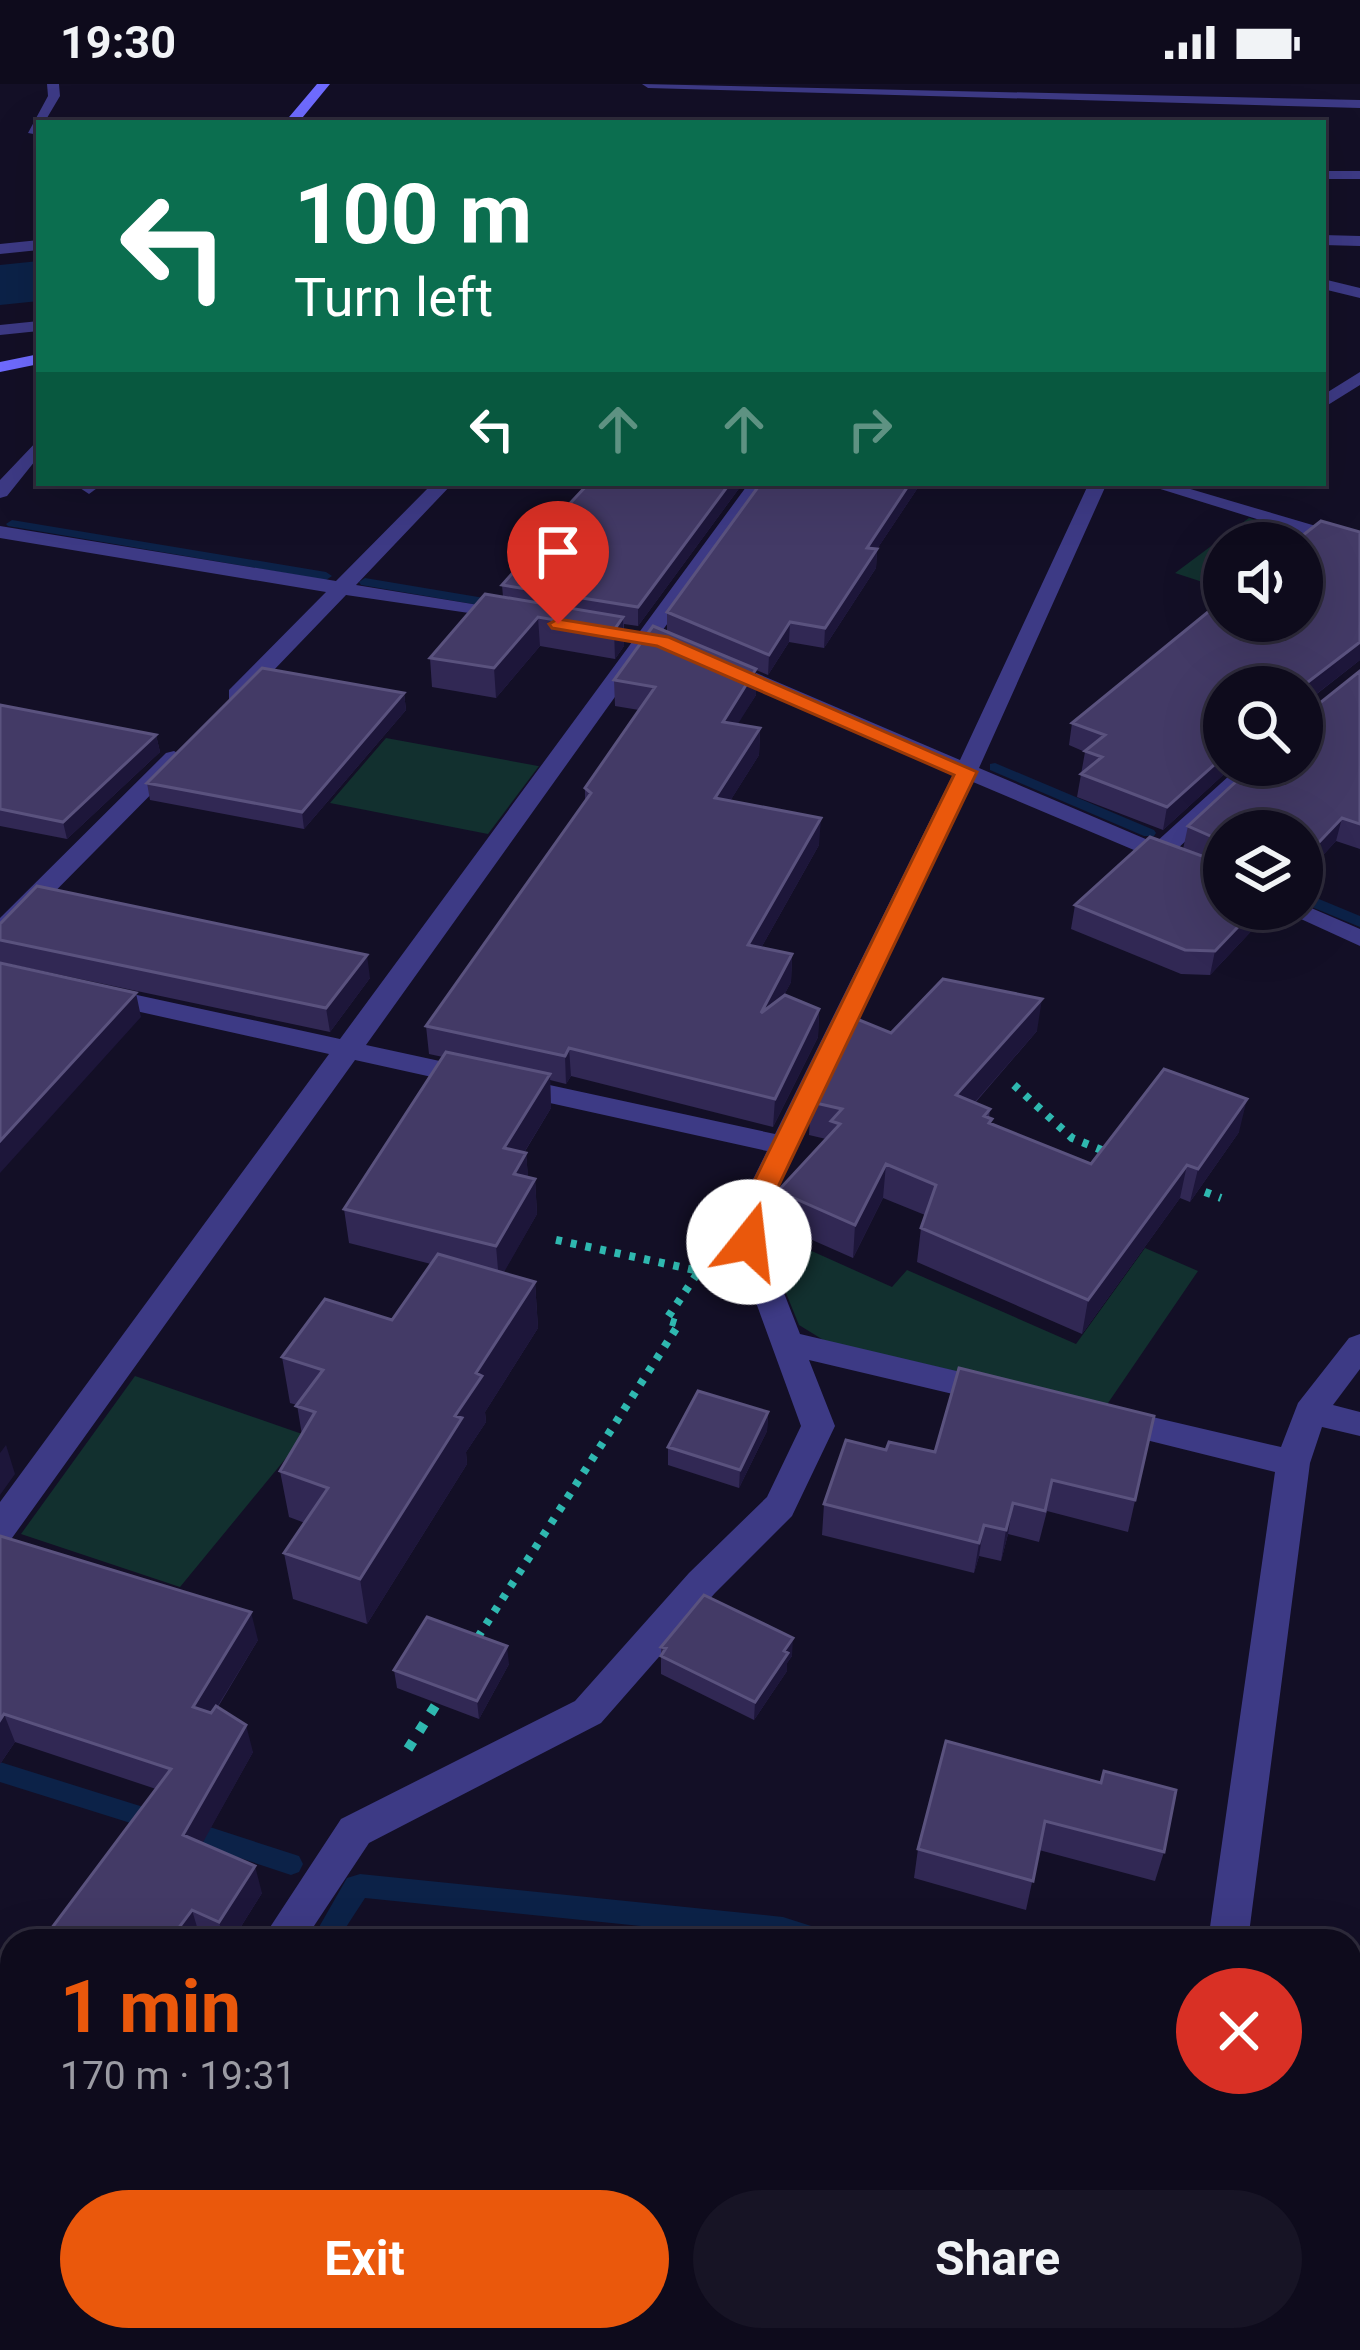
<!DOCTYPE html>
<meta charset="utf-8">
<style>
:root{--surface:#0e0b1c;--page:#171425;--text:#f1f3f6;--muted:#9b9ba3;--line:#2e2b3b;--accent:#ea580c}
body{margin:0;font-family:Roboto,sans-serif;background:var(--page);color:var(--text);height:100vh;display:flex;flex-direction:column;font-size:45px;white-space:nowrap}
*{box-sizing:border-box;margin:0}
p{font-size:39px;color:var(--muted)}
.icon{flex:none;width:66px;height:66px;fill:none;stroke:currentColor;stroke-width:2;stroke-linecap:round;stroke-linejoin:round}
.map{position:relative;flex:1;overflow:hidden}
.sheet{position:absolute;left:0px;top:1845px;width:1362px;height:423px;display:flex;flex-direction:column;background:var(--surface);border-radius:36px 36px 0 0;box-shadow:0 12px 48px #0002,0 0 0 3px var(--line)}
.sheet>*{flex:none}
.guide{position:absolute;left:36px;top:36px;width:1290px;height:366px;border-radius:0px;box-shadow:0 12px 48px #0002,0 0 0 3px var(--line);background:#0b6e4f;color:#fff;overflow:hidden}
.controls{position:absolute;left:1203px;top:438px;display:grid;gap:24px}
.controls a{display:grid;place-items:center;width:120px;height:120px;border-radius:50%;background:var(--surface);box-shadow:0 12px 48px #0002,0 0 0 3px var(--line);font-size:60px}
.pin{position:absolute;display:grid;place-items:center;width:102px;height:102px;color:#fff;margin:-123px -51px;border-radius:50% 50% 50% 0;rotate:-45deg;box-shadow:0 0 12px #0007}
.pin .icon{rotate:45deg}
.me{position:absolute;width:132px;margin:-66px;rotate:16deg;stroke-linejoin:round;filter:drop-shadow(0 0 9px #0008)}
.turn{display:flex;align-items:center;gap:42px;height:252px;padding:0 60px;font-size:54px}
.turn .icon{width:156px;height:156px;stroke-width:2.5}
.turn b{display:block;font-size:84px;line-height:102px}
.lanes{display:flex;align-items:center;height:114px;padding:0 60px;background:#0003;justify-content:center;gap:60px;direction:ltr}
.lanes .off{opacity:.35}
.round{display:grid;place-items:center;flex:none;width:126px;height:126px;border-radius:63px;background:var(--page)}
.headline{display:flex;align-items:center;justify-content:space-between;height:204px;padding:0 60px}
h1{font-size:72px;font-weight:700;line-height:90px;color:var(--accent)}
.cta{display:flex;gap:24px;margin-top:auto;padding:24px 60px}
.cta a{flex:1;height:138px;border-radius:72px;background:var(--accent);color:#fff;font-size:48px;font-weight:700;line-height:138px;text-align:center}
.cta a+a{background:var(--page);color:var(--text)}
.status{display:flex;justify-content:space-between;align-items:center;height:84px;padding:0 60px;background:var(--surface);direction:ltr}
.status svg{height:33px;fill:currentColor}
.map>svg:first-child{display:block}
.green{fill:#12302f}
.water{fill:#0c2248}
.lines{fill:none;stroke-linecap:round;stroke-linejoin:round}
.stream{fill:#0c2248;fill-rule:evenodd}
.path-far1{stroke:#2fb8b0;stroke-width:8;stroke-dasharray:6 9;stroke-linecap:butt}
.path{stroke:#2fb8b0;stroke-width:10;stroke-dasharray:9 12;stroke-linecap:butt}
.lane{fill:#3d3a85;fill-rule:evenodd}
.street{fill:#3d3a85;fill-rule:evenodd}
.secondary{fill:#6f6bff;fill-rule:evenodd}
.wall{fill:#312854}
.shaded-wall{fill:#1d163a}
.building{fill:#433a66;stroke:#5a527e;stroke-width:3}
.route{fill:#ea580c;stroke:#983908;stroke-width:3}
</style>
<div class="status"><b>19:30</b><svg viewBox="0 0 49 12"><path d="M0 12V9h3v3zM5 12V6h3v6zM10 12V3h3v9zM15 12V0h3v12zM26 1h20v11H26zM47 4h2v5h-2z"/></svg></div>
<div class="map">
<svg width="1360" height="2266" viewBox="0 0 1360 2266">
<rect width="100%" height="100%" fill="#130f26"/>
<path class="green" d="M1249 434 1317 454 1302 459H1224V505L1175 489Z
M386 654 538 682H539L488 750 330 719Z
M767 1147 892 1203 907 1186 1076 1260 1145 1164 1198 1187 1106 1322 825 1257 799 1241 767 1162Z
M135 1292 305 1351 180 1503 21 1450Z"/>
<path class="water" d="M39 177V217L0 221V181Z"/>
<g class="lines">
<path class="stream" d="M12 436 326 488 332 492 326 496 8 442 6 440Z
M365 494 502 517 508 521 502 525 361 501 359 498Z
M995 679 1154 746 1156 749 1154 752H1144L990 686V680Z
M1302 808 1360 832V843L1302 819Z
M0 1678 156 1727 164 1730 168 1737 164 1744 156 1747 0 1698Z
M182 1734 299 1772 303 1780 299 1788 291 1791 174 1752 170 1745 174 1738Z
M360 1790 783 1833 833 1849 836 1857H788L365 1814 337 1857H311L347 1794Z
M1350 2007 1360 2010V2036L1350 2033Z
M45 2256H76L72 2266H41Z"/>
<path class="path-far1" d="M1014 1001 1072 1054 1109 1069
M1205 1108 1221 1114
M478 1553 679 1240 666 1236 699 1187 552 1155"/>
<path class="path" d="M474 1559 480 1550
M408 1665 437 1619"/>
<path class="lane" d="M104 399 89 410 80 404 83 399Z"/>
<path class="street" d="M47 0H59L60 12 44 39H39V51L28 49 48 12Z
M642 0 1360 16V24L648 4Z
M1323 87H1360V95H1323Z
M1323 151 1360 152V162L1323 161Z
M39 156V166L0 170V160Z
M1323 195 1360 204V214L1323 205Z
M39 237V247L0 251V241Z
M1360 288V301L1323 324V311Z
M39 355V372L7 412 0 414V396Z
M433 399H453L356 501 509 526 519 532 516 536 346 511 245 616H229V606L326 508 0 454V442L336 497Z
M749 399H768L366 961 775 1050 953 690 707 581 718 575 726 576 960 676 1089 399H1107L979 684 1155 759 1241 681H1267L1175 767 1224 788V804L973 698 766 1130 764 1158 800 1250 1003 1298 1007 1307 1003 1316 991 1319 809 1276 835 1342 792 1432 715 1509 601 1639 369 1759 304 1857H261L341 1735 575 1617 689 1489 767 1413 801 1342 734 1158 736 1130 767 1067 355 976 12 1454 0 1458V1418L329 970 100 919 87 911 100 903 340 955Z
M1141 399H1170L1360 455V467Z
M174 667 186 674 182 679 9 854 0 857V834L166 669Z
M1302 820 1360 845V862L1279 825H1302Z
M1360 1250V1285L1333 1321 1360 1328V1352L1322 1343 1310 1379 1248 1857H1208L1275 1388 1114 1348 1102 1345 1097 1336 1102 1327 1114 1324 1281 1363 1298 1319 1349 1254Z
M12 2233V2256H38L33 2266H0V2238Z
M1148 2256H1196L1195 2266H1147Z"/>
<path class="secondary" d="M317 0H330L298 39H284Z
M39 270V280L0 288V278Z"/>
</g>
<path class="wall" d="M743 399 638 542 624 540V562L615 575 540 562 496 614 432 603 430 574 503 513 502 501 519 482 518 475Z
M761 399H921L877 465 876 484 824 564 789 558 768 591 756 586V611L737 640 760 644 759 671 730 717 819 761 761 864 792 870 791 898 783 913 819 925 818 953 773 1043 571 992 566 1000 550 996 551 1024 524 1069H526L528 1094 535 1095 537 1130 503 1189 535 1198 538 1244 485 1328 486 1338 466 1368 467 1380 367 1540 293 1515 284 1469 305 1439 289 1433 280 1387 302 1351 297 1321 290 1319 282 1273 392 1236 431 1180 349 1159 344 1125 443 973 429 970 426 942 585 717V704L639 626 615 622 614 596 667 548V528Z
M1321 437 1360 448V576L1304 620V626L1310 627 1360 587V765L1336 757 1302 794V747H1224V825H1272L1210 891 1181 890 1071 845 1075 821 1150 753 1183 765 1188 742 1254 681H1302V603H1224V681H1234L1163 746 1077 713 1085 668 1069 661 1072 639 1224 515V537H1302V459H1293Z
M404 609 406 626 304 745 150 716 147 699Z
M0 621 156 651 160 668 67 755 0 742Z
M0 840 370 894 330 948 0 878Z
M1037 947 975 1019 990 1025 989 1034 992 1040 1091 1080 1239 1048 1190 1118 1180 1114 1082 1250 917 1178 921 1144 925 1131 883 1114 853 1174 776 1140 778 1107 826 1055 809 1051 811 1018 891 949Z
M768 1328 767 1347 739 1404 668 1381V1363Z
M1154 1332 1128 1448 1047 1427 1039 1458 1008 1450 1001 1477 979 1472 974 1489 822 1451 824 1420 935 1368Z
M0 1452 258 1556 218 1623 253 1668 202 1759 262 1809 232 1857H209L200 1853 197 1857 156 1705 15 1658 0 1680Z
M661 1563 792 1572 787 1579V1587L754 1636 661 1590Z
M509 1580 479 1635 397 1604 394 1586Z
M946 1657 1164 1768 1155 1797 1039 1766 1026 1826 914 1794 918 1765Z"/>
<path class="shaded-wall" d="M730 399H743L638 542V523Z
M910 399H921L865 483 867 464Z
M877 465 876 484 824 564 825 544Z
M538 533 540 562 496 614 494 584Z
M623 533 624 562 615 575 614 546Z
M790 538 789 558 768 591 769 571Z
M1360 558V576L1302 621 1304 601Z
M756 585V611L723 664V638Z
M404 609 406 626 304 745 302 728Z
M760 644 759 671 715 741V714Z
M156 651 160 668 67 755 63 738Z
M1224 672V681H1234L1163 746 1167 723Z
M821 734 819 761 747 889 748 861Z
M1342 734 1336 757 1302 794V776Z
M1255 825H1272L1210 891 1215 867Z
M792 870 791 898 760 957 761 929Z
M367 871 370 894 330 948 326 924Z
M136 909 141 933 0 1089V1057Z
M1042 915 1037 947 952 1044 956 1011Z
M819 925 818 953 773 1043 775 1015Z
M569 964 571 992 566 1000 565 972Z
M550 990 551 1024 506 1098 504 1064Z
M1247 1015 1239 1048 1190 1118 1198 1085Z
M526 1069 529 1103 514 1090Z
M886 1080 883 1114 853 1174 855 1141Z
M1187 1081 1180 1114 1082 1250 1088 1216Z
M535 1095 537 1130 499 1197 496 1162Z
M535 1198 538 1244 485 1328 486 1338 466 1368 467 1380 367 1540 360 1495 455 1332 476 1289Z
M768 1328 767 1347 739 1404 740 1386Z
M6 1361 15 1390 0 1411V1369Z
M1013 1419 1008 1450 1001 1477 1006 1446Z
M984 1441 979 1472 974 1489 979 1459Z
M251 1528 258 1556 200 1651 193 1623Z
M793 1554 792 1572 787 1579V1587L754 1636 755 1618Z
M507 1562 509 1580 479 1635 477 1617Z
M4 1630 15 1658 0 1680V1636Z
M246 1641 253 1668 192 1778 183 1751Z
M255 1782 262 1809 232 1857H224L219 1838Z
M192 1826 200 1853 197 1857H169Z
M12 2128V2181L0 2198V2156L2 2141Z"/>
<path class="building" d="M589 399H730L638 523 502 501 524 476 518 475Z
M761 399H910L867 464 877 465 825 544 790 538 769 571 667 528Z
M1321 437 1360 448V558L1304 601V626L1310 627 1360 587V740L1342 734 1302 776V747H1224V758L1188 742 1254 681H1302V603H1224V672L1167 723 1081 690 1102 673 1085 667 1105 651 1072 639 1224 515V537H1302V459H1293Z
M485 510 623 533 614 546 538 533 494 584 430 574Z
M653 542 756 585 723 638 760 644 715 714 821 734 748 861 792 870 761 929 785 911 819 925 775 1015 569 964 565 972 426 942 591 709 585 704 655 603 614 596Z
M262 584 404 609 302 728 147 699Z
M0 621 156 651 63 738 0 725Z
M1150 753 1224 780V825H1255L1215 867 1185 866 1075 821Z
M37 802 367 871 326 924 0 856V840Z
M0 879 136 909 0 1057Z
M943 895 1042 915 956 1011 990 1025 984 1032 992 1035 989 1039 1091 1080 1164 985 1247 1015 1198 1085 1187 1081 1088 1216 921 1144 936 1101 886 1080 855 1141 778 1107 840 1040 831 1037 842 1025 811 1018 852 933 891 949Z
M446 968 550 990 504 1064 526 1069 514 1090 535 1095 496 1162 344 1125Z
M438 1170 535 1198 476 1289 482 1292 455 1332 462 1334 360 1495 284 1469 328 1404 280 1387 315 1328 296 1322 323 1286 282 1273 325 1215 392 1236Z
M959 1284 1154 1332 1135 1416 1052 1396 1045 1427 1013 1419 1006 1446 984 1441 979 1459 824 1420 846 1356 886 1366 889 1358 935 1368Z
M698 1307 768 1328 740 1386 668 1363Z
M0 1452 251 1528 193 1623 211 1629 216 1622 246 1641 183 1751 255 1782 219 1838 192 1826 169 1857H42L171 1685 4 1630 0 1636Z
M704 1511 793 1554 784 1567 788 1569 755 1618 661 1572 666 1564 661 1563Z
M427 1533 507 1562 477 1617 394 1586Z
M946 1657 1101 1699 1104 1687 1176 1706 1164 1768 1045 1737 1033 1797 918 1765Z
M12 1897V2128L2 2141 8 2145 0 2156V1913Z
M1350 2030 1360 2033V2266H1292L1296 2256H1350Z
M706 2256H1123L1121 2266H703Z"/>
<path class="route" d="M558 535 668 553 977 688 765 1130 759 1165H740L736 1158 738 1130 954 691 657 562 552 544 549 540Z"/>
</svg>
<div class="controls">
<a><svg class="icon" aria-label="sound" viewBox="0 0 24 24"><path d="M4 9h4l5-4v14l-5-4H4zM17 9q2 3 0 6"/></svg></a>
<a><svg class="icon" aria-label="search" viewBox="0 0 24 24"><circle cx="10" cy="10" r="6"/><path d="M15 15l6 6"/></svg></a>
<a><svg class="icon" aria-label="layers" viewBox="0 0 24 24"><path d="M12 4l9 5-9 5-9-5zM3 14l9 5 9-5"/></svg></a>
</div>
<div class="pin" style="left:558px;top:540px;background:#d93025"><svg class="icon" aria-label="arrive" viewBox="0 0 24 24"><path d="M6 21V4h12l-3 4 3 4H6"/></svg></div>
<svg class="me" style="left:749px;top:1158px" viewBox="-20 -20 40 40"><circle r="19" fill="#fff"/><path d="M0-13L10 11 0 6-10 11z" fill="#ea580c"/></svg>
<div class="guide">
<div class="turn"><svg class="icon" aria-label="left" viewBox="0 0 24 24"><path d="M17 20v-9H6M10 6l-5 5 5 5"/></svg><div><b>100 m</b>Turn left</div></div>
<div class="lanes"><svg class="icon" aria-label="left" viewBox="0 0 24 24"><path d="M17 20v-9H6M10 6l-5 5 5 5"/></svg><svg class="icon off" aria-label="ahead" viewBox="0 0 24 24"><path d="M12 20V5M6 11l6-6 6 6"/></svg><svg class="icon off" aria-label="ahead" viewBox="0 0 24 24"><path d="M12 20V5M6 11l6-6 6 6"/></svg><svg class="icon off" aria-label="right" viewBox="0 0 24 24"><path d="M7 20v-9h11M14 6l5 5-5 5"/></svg></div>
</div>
<section class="sheet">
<div class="headline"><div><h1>1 min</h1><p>170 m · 19:31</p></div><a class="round" style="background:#d93025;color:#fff"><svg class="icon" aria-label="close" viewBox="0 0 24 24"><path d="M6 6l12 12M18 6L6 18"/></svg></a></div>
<div class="cta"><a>Exit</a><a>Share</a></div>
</section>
</div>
